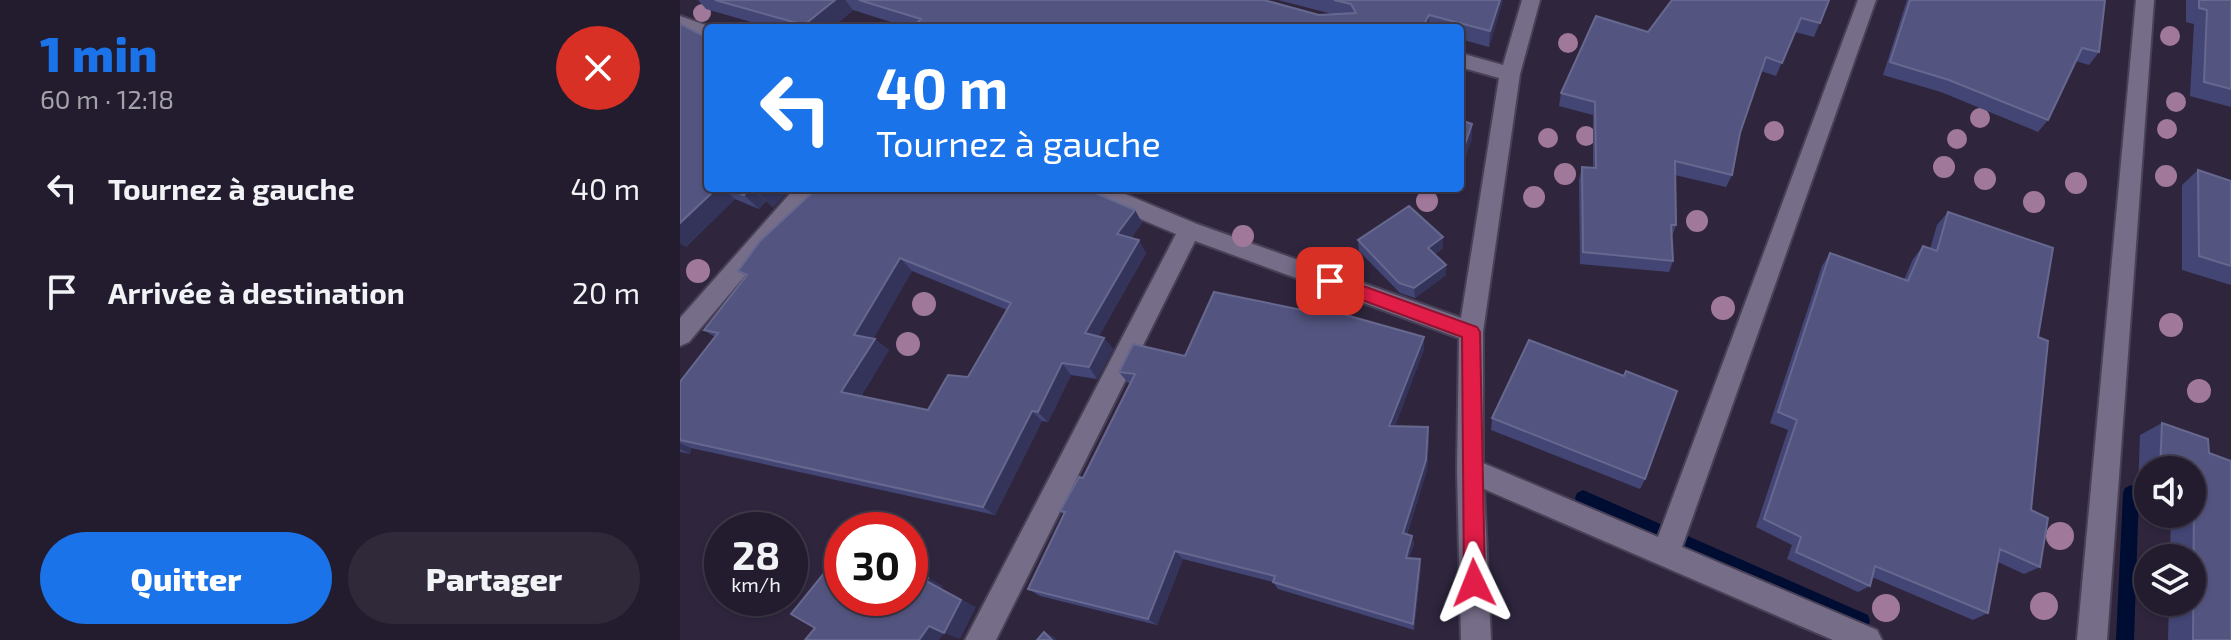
<!DOCTYPE html>
<html lang="fr">
<meta charset="utf-8">
<style>
:root{--surface:#231c2e;--page:#2f293a;--text:#f1f3f6;--muted:#a3a1aa;--line:#403a4a;--accent:#1a73e8}
body{margin:0;font-family:"Exo 2",sans-serif;background:var(--page);color:var(--text);height:100vh;display:flex;flex-direction:column;font-size:30px;white-space:nowrap}
*{box-sizing:border-box;margin:0}
p{font-size:26px;color:var(--muted)}
.icon{flex:none;width:44px;height:44px;fill:none;stroke:currentColor;stroke-width:2;stroke-linecap:round;stroke-linejoin:round}
.map{position:relative;flex:1;overflow:hidden}
.drawer{display:flex;flex-direction:column;background:var(--surface);width:680px}
.drawer>*{flex:none}
.hud{position:absolute;left:24px;top:24px;width:760px;height:168px;border-radius:8px;box-shadow:0 2px 6px #0004,0 0 0 2px var(--line);background:#1a73e8;color:#fff;overflow:hidden}
.tools{position:absolute;left:1454px;top:456px;display:grid;gap:16px}
.tools a{display:grid;place-items:center;width:72px;height:72px;border-radius:50%;background:var(--surface);box-shadow:0 2px 6px #0004,0 0 0 2px var(--line);font-size:40px}
.speed{position:absolute;left:24px;top:512px;display:flex;gap:16px;font-size:40px;font-weight:700;text-align:center}
.speed>*{display:grid;place-content:center;width:104px;height:104px;border-radius:50%;background:var(--surface);box-shadow:0 2px 6px #0004,0 0 0 2px var(--line);line-height:1}
.speed small{font-size:20px;font-weight:400}
.speed .limit{border:12px solid #d22;background:#fff;color:#111}
.pin{position:absolute;display:grid;place-items:center;width:68px;height:68px;color:#fff;margin:-34px;border-radius:16px;box-shadow:0 4px 12px #0006}
.me{position:absolute;width:88px;margin:-44px;rotate:358deg;stroke-linejoin:round;filter:drop-shadow(0 0 6px #0008)}
.turn{display:flex;align-items:center;gap:28px;height:168px;padding:0 40px;font-size:36px}
.turn .icon{width:104px;height:104px;stroke-width:2.5}
.turn b{display:block;font-size:56px;line-height:68px}
.round{display:grid;place-items:center;flex:none;width:84px;height:84px;border-radius:42px;background:var(--page)}
.summary{display:flex;align-items:center;justify-content:space-between;height:136px;padding:0 40px}
h1{font-size:48px;font-weight:800;line-height:60px;color:var(--accent)}
.cta{display:flex;gap:16px;margin-top:auto;padding:16px 40px}
.cta a{flex:1;height:92px;border-radius:48px;background:var(--accent);color:#fff;font-size:32px;font-weight:800;line-height:92px;text-align:center}
.cta a+a{background:var(--page);color:var(--text)}
ul{padding:0;list-style:none}
li{display:flex;align-items:center;gap:24px;height:104px;padding:0 40px}
li div{flex:1}
li b{display:block;font-size:30px}
li em{font-style:normal}
main{display:flex;flex:1;min-height:0}
.map>svg:first-child{display:block}
.lines{fill:none;stroke-linecap:round;stroke-linejoin:round}
.stream{fill:#000d33;fill-rule:evenodd}
.minor-casing{stroke:#484156;stroke-width:4}
.minor{fill:#766d89;fill-rule:evenodd}
.tree{fill:#a07899}
.wall{fill:#434674;fill-rule:evenodd}
.shaded-wall{fill:#34335a}
.building{fill:#535580;stroke:#67688f;stroke-width:2;fill-rule:evenodd}
.route{fill:#e11d48;stroke:#92132f;stroke-width:2}
</style>
<main>
<section class="drawer">
<div class="summary"><div><h1>1 min</h1><p>60 m · 12:18</p></div><a class="round" style="background:#d93025;color:#fff"><svg class="icon" aria-label="close" viewBox="0 0 24 24"><path d="M6 6l12 12M18 6L6 18"/></svg></a></div>
<ul>
<li><svg class="icon" aria-label="left" viewBox="0 0 24 24"><path d="M17 20v-9H6M10 6l-5 5 5 5"/></svg><div><b>Tournez à gauche</b></div><em>40 m</em></li>
<li><svg class="icon" aria-label="arrive" viewBox="0 0 24 24"><path d="M6 21V4h12l-3 4 3 4H6"/></svg><div><b>Arrivée à destination</b></div><em>20 m</em></li>
</ul>
<div class="cta"><a>Quitter</a><a>Partager</a></div>
</section>
<div class="map">
<svg width="1551" height="640" viewBox="0 0 1551 640">
<rect width="100%" height="100%" fill="#2f263e"/>
<g class="lines">
<path class="stream" d="M1451 485 1457 488 1459 493 1454 640H1436L1443 493 1445 488Z
M903 490 1188 615 1190 621 1188 627 1182 629 1176 627 897 503 895 498 897 493Z"/>
<g class="minor-casing">
<path id="minor" d="M842 0H860L840 74 803 332V463L978 537 1178 0H1196L1002 547 1197 630 1202 640H1153L804 489 811 640H781L777 470 779 338 515 241 316 640H285L496 234 401 194 398 188H431L517 224 781 318 819 78 780 67V53L823 65Z
M1456 0H1474L1427 640H1397Z
M0 16 34 28H28V40L0 29Z
M115 188H139L9 342 0 346V318Z"/>
</g>
<use href="#minor" class="minor"/>
</g>
<g class="tree">
<circle cx="22" cy="13" r="9"/>
<circle cx="1490" cy="36" r="10"/>
<circle cx="888" cy="43" r="10"/>
<circle cx="1496" cy="102" r="10"/>
<circle cx="1300" cy="118" r="10"/>
<circle cx="1487" cy="129" r="10"/>
<circle cx="1094" cy="131" r="10"/>
<circle cx="906" cy="136" r="10"/>
<circle cx="868" cy="138" r="10"/>
<circle cx="1277" cy="139" r="10"/>
<circle cx="1264" cy="167" r="11"/>
<circle cx="885" cy="174" r="11"/>
<circle cx="1486" cy="176" r="11"/>
<circle cx="1305" cy="179" r="11"/>
<circle cx="1396" cy="183" r="11"/>
<circle cx="854" cy="197" r="11"/>
<circle cx="747" cy="201" r="11"/>
<circle cx="1354" cy="202" r="11"/>
<circle cx="1017" cy="221" r="11"/>
<circle cx="563" cy="236" r="11"/>
<circle cx="18" cy="271" r="12"/>
<circle cx="244" cy="304" r="12"/>
<circle cx="1043" cy="308" r="12"/>
<circle cx="1491" cy="325" r="12"/>
<circle cx="228" cy="344" r="12"/>
<circle cx="1519" cy="391" r="12"/>
<circle cx="1380" cy="536" r="14"/>
<circle cx="1364" cy="606" r="14"/>
<circle cx="1206" cy="608" r="14"/>
</g>
<path class="wall" d="M18 0H584L639 15 652 14 598 0H823L809 47 780 39V28H230L173 10 152 28H92L26 9Z
M1149 0 1134 37 1115 32 1096 76 1081 71 1060 133 1052 175 1046 187 995 175 996 225 992 237 993 261 989 272 900 264 899 180 902 167 913 168V115L879 106 881 93 968 32Z
M1227 0H1425L1419 52 1409 65 1396 61 1368 120 1358 132 1261 92 1203 75Z
M1506 0H1551V107L1510 96 1514 24 1506 22Z
M0 24 28 188H112L93 207 86 201 79 209 55 199 6 247 0 243Z
M1518 170 1551 181V285L1502 270V185Z
M455 210 462 223 451 238 466 253 419 336 424 338 433 349 417 379 391 375 368 422 362 421 315 515 11 448 10 454 0 452V382L35 337 24 330 66 276 58 271ZM232 271 327 310 288 377 248 410 181 396 209 350 193 338Z
M1268 212 1358 337 1351 510 1360 567 1344 574 1318 562 1308 613 1293 620 1192 577 1190 586 1178 592 1107 559 1112 545 1076 527 1108 430 1090 423 1142 266 1150 253 1224 280 1233 259 1243 246 1250 249 1257 225Z
M678 240 763 248 755 254 766 275 735 298 720 293 679 251Z
M744 337V349L715 426 748 427 749 437 747 470 727 534 732 536 734 544 729 558 740 559 741 567 734 630 598 589 593 582 503 559 477 625 360 596 348 589 384 514 380 511 403 478 450 383H448L439 372 505 356Z
M812 418 965 479 960 489 811 430Z
M1482 423 1529 453 1551 640H1488L1489 602H1512V558H1490L1491 514H1512V470H1468V493L1458 489 1460 435Z"/>
<path class="shaded-wall" d="M155 0H165L173 10 152 28H126L124 25Z
M820 0H823L809 47 810 31Z
M749 15V28H742Z
M792 124V139L780 173V159Z
M37 188H43L55 199 6 247 0 243V223Z
M71 188 86 201 79 209 64 195Z
M83 188H112L93 207 78 193Z
M455 210 462 223 444 247 437 234Z
M763 237V248L748 259V248Z
M459 240 466 253 414 345 405 333Z
M220 258 232 271 189 347 174 335Z
M766 265V275L735 298 734 288Z
M744 337V349L711 437 709 426Z
M424 338 433 349 417 379 409 367Z
M195 339 209 350 176 403 161 392Z
M382 363 391 375 368 422 358 412Z
M352 411 362 421 315 515 303 507Z
M748 427 749 437 747 470 724 542 723 533Z
M0 443 11 448 10 454 0 449Z
M732 536 734 544 727 566 726 558Z
M495 551 503 559 477 625 468 619Z
M740 559 741 567 734 630 733 624Z
M230 568 263 586 261 589 296 607 280 639 264 633 246 581Z
M249 626 265 632 259 640H239Z
M364 632 374 637 377 640H372Z"/>
<path class="building" d="M35 0H155L124 25Z
M179 0H584L639 15 676 13 671 4 654 0H820L810 31 749 15 742 28H232L241 19Z
M992 0H1149L1140 23 1121 18 1102 63 1086 57 1060 133 1052 175 995 161 996 225H991L993 261 903 252 902 167 916 168 915 102 881 93 916 16 968 32Z
M1230 0H1425L1419 52 1402 48 1368 120 1269 80 1210 62Z
M1519 0H1551V89L1524 82 1527 10 1519 8Z
M0 24 28 38V188H37L0 223Z
M780 120 792 124 780 159Z
M1518 170 1551 181V266L1519 256Z
M47 188H70L64 195Z
M71 188H83L78 193Z
M137 188H404L455 210 437 234 459 240 405 333 424 338 409 367 382 363 358 412 352 411 303 507 0 440V382L38 333 24 330 67 275 58 271 80 241ZM220 258 331 303 288 377 268 375 248 410 161 392 195 339 174 335Z
M729 206 763 237 748 248 766 265 734 288 719 283 678 240Z
M1268 212 1373 248 1358 337 1368 341 1351 510 1368 518 1360 567 1320 549 1308 613 1195 566 1190 586 1116 552 1121 537 1084 519 1117 420 1098 412 1150 253 1228 281 1243 246 1257 251Z
M534 292 627 311 630 305 744 337 709 426 748 427 746 460 723 533 732 536 726 558 740 559 733 624 593 582 595 576 495 551 468 619 348 589 385 512 380 511 399 477 403 478 455 374 439 372 453 344 505 356Z
M849 340 944 376 946 371 997 391 965 479 812 418Z
M1482 423 1528 439 1529 453 1551 461V640H1513L1514 492 1512 491V470H1480Z
M162 551V598H230V569L248 578 246 581 281 600 264 633 249 626 239 640H125L135 628 111 614Z
M364 632 372 640H357Z"/>
<path class="route" d="M650 274 797 327 800 332 805 583 802 591 794 594 787 591 784 583 782 337 644 286 641 281Z"/>
</svg>
<div class="tools">
<a><svg class="icon" aria-label="sound" viewBox="0 0 24 24"><path d="M4 9h4l5-4v14l-5-4H4zM17 9q2 3 0 6"/></svg></a>
<a><svg class="icon" aria-label="layers" viewBox="0 0 24 24"><path d="M12 4l9 5-9 5-9-5zM3 14l9 5 9-5"/></svg></a>
</div>
<div class="speed"><div>28<small>km/h</small></div><div class="limit">30</div></div>
<div class="pin" style="left:650px;top:281px;background:#d93025"><svg class="icon" aria-label="arrive" viewBox="0 0 24 24"><path d="M6 21V4h12l-3 4 3 4H6"/></svg></div>
<svg class="me" style="left:794px;top:583px" viewBox="-20 -20 40 40"><path d="M0-17L14 15 0 8-14 15z" fill="#e11d48" stroke="#fff" stroke-width="4"/></svg>
<div class="hud">
<div class="turn"><svg class="icon" aria-label="left" viewBox="0 0 24 24"><path d="M17 20v-9H6M10 6l-5 5 5 5"/></svg><div><b>40 m</b>Tournez à gauche</div></div>
</div>
</div>
</main>
